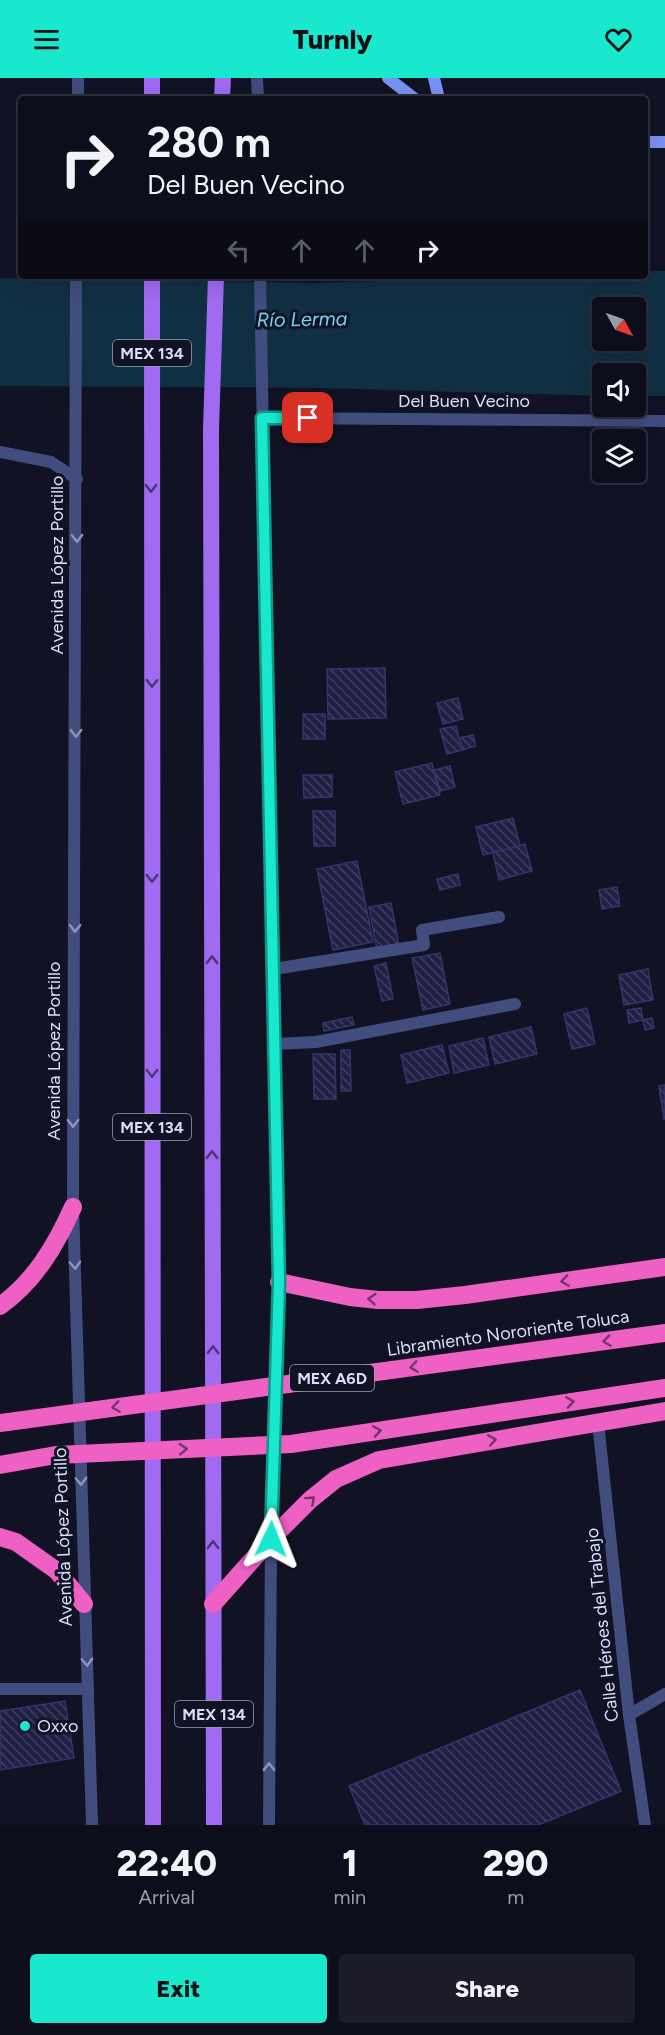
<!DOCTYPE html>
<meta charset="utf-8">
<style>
:root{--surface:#0d0e1b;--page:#1b1c28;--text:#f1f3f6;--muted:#9a9ca3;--line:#2d2e3a;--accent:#18e8ce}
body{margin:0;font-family:Figtree,sans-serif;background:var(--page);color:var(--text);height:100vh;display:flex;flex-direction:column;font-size:22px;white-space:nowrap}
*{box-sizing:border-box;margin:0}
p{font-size:20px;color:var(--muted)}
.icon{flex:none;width:33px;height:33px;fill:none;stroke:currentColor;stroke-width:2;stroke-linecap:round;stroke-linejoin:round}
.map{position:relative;height:1747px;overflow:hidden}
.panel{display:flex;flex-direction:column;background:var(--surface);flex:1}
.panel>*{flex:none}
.hud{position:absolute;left:18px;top:18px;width:630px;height:183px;border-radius:6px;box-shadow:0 6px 24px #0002,0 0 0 2px var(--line);background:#0d0e1b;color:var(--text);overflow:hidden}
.needle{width:39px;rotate:130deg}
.tools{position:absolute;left:592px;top:219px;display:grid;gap:12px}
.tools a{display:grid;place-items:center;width:54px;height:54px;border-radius:6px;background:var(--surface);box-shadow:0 6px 24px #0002,0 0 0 2px var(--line);font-size:30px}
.pin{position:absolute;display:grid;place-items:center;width:51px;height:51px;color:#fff;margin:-26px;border-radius:12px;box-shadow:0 3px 9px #0006}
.me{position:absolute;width:66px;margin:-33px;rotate:2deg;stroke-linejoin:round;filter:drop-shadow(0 0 4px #0008)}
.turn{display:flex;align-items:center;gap:21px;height:126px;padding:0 30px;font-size:27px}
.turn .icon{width:78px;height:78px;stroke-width:2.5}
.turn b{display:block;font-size:42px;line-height:51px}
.lanes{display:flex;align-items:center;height:57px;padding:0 30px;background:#0003;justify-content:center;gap:30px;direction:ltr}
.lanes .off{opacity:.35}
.eta{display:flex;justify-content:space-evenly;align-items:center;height:102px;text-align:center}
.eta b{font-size:36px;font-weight:800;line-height:42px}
.primary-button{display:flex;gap:12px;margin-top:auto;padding:12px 30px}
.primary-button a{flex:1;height:69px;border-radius:6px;background:var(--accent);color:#111;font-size:24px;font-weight:800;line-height:69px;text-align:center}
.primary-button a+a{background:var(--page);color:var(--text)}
header{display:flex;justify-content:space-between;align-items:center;height:78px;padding:0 30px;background:var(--accent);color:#111;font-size:27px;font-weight:800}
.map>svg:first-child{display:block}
.water{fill:#112f43;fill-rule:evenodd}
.building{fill:url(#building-back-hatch);stroke:#34356d;stroke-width:1.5}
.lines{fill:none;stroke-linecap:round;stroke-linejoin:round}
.service{stroke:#414d7f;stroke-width:12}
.minor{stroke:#414d7f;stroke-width:12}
.tertiary{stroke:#414d7f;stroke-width:12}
.secondary{stroke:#7991f2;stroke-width:12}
.primary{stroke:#a06bf0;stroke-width:16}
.motorway{stroke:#ef60c5;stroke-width:18}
.motorway-bridge{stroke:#ef60c5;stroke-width:18}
.oneway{stroke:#4a3676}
.oneway2{stroke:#8d95bd}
.oneway3{stroke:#75356c}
.route-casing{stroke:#109786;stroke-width:15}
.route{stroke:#18e8ce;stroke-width:10}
.poi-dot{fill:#18e8ce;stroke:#111224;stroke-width:2}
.labels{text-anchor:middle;stroke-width:6;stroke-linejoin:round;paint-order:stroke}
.shield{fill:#111224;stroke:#9da0ba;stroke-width:1.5}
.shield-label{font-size:16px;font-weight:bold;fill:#d9ddfb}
.street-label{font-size:18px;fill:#d9ddfb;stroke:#111224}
.poi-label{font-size:18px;fill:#d9ddfb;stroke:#111224;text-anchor:start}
.water-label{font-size:20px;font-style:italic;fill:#71d3f1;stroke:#111224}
</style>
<header><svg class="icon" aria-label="menu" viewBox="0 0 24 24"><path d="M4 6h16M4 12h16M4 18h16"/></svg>Turnly<svg class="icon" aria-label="heart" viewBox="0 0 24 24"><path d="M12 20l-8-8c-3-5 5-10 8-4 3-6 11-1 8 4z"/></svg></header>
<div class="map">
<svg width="665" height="1747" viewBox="0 0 665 1747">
<defs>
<pattern id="building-back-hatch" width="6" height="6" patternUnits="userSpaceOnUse" patternTransform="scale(1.5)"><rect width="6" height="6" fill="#1f2044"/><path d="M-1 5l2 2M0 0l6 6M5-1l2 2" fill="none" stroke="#3f4060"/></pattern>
</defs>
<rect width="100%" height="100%" fill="#111224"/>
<path class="water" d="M645 193H665V318H636V296H603V318L319 310 0 308V200L316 205 525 198H645ZM603 230H636V262H603Z"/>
<path class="building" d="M385 590 386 640 328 641 327 591Z
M458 620 463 641 443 646 437 625Z
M303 636H325V661H303Z
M456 648 462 672 447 676 440 651Z
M473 657 476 668 462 672 459 660Z
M432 685 440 717 403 726 395 694Z
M450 688 455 709 440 713 434 692Z
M303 697H332V719L304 720Z
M313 733H335V768H314Z
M513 740 520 768 483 777 476 749Z
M525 766 532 793 499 802 493 775Z
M357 783 373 864 333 872 317 791Z
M458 796 460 807 440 812 437 801Z
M617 809 620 828 602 831 599 812Z
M391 825 399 868 377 873 369 829Z
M440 875 450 926 423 932 412 880Z
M386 885 393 921 382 923 374 888Z
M648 891 653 922 624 927 619 897Z
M587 930 595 966 572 971 564 936Z
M641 930 643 942 629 945 627 932Z
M352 939 354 947 324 953 323 945Z
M652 940 654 950 645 952 643 942Z
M531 949 537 976 495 986 489 959Z
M483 960 489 987 454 995 449 968Z
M442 967 449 995 407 1005 401 977Z
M341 972H350L351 1013H341Z
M313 976H335L336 1021H314Z
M665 1007V1041H664L659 1008Z
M580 1612 621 1713 538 1747H365L349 1708Z
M65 1623 74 1680 0 1692V1633Z"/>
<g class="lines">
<path class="service" d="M0 374 51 384 77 401
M0 1611H88"/>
<path class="minor" d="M263 340 665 343
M274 891 424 867 422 852 499 839
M275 966 316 964 515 926
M598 1344 629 1637 645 1747
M629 1637 665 1616"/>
<path class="tertiary" d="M257 0 258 21
M78 21V0
M76 198 73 1129 92 1747
M260 198 279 1204 271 1461 269 1747"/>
<path class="secondary" d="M388 0 415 21
M434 0 439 21
M645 64H665"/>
<path class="primary" d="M152 21V0
M222 21 223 0
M152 198 153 1747
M214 1747 211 351 216 198"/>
<path class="motorway" d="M279 1204 350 1219 378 1222H417L465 1217 665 1189
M0 1228C35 1203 56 1167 73 1129
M0 1459 16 1464 57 1493 84 1526
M213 1526 271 1461 310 1422 336 1401 379 1382 665 1333"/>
<path class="motorway-bridge" d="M0 1345 665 1255
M0 1387 56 1377 291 1366 665 1310"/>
</g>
<defs><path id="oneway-chevron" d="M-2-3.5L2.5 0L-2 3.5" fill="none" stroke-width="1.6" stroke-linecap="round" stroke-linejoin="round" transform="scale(1.5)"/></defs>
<g class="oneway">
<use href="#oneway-chevron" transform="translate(151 410) rotate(90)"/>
<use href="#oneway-chevron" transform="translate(152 605) rotate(90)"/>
<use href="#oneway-chevron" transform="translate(152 800) rotate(90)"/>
<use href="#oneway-chevron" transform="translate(212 882) rotate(-90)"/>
<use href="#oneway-chevron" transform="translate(152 995) rotate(90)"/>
<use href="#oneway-chevron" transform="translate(212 1077) rotate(-90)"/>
<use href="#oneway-chevron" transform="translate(213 1272) rotate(-90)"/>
<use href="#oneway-chevron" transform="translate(213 1467) rotate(-90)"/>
</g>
<g class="oneway2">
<use href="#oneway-chevron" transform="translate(77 460) rotate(90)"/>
<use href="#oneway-chevron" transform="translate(76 655) rotate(90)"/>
<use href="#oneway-chevron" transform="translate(75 850) rotate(90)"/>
<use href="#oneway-chevron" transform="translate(73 1045) rotate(90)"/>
<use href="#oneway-chevron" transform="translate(75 1187) rotate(88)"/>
<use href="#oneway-chevron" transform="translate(81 1403) rotate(88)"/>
<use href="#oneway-chevron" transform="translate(87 1584) rotate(88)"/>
<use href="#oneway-chevron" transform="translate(269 1689) rotate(-89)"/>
</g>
<g class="oneway3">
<use href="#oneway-chevron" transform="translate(565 1203) rotate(172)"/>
<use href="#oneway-chevron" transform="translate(372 1221) rotate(-175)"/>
<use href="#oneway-chevron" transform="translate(607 1263) rotate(172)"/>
<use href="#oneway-chevron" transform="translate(414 1289) rotate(172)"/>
<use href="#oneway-chevron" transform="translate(570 1324) rotate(-9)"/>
<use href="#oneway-chevron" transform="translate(116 1329) rotate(172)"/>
<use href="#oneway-chevron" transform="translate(377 1353) rotate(-9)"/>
<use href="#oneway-chevron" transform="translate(492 1362) rotate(-10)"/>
<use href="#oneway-chevron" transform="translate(183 1371) rotate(-3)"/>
<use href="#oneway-chevron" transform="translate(311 1422) rotate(-42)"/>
</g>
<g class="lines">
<g class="route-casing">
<path id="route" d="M271 1461 279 1204 262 340H308"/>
</g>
<use href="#route" class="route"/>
</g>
<circle class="poi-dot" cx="25" cy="1648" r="6"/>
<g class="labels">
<g class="shield">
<rect x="113" y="262" width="78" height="26" rx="4.5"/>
<rect x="113" y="1036" width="78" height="26" rx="4.5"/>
<rect x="290" y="1287" width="84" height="26" rx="4.5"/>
<rect x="175" y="1623" width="78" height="26" rx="4.5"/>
</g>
<g class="shield-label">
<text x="152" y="281">MEX 134</text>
<text x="152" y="1055">MEX 134</text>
<text x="332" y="1306">MEX A6D</text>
<text x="214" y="1642">MEX 134</text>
</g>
<g class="street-label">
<text x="464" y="329">Del Buen Vecino</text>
<text transform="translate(57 487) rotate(-90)" y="6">Avenida López Portillo</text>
<text transform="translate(54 973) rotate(-90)" y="6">Avenida López Portillo</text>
<text transform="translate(508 1255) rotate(-8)" y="6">Libramiento Nororiente Toluca</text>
<text transform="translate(63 1459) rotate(-92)" y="6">Avenida López Portillo</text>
<text transform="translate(602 1547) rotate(-96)" y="6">Calle Héroes del Trabajo</text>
</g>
<g class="poi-label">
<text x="37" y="1654">Oxxo</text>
</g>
<g class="water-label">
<text transform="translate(302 241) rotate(-1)" y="7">Río Lerma</text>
</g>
</g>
</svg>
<div class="tools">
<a><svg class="needle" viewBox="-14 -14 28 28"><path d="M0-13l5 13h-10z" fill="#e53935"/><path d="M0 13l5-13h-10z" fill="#9a9ca3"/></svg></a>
<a><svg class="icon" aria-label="sound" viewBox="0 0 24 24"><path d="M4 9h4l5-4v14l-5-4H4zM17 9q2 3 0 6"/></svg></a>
<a><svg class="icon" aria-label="layers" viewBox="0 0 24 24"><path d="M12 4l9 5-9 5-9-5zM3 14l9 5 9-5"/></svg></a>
</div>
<div class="pin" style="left:308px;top:340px;background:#d93025"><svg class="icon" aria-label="arrive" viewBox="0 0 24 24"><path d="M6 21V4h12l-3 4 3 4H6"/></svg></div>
<svg class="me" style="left:271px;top:1461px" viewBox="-20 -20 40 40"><path d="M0-17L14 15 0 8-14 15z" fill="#18e8ce" stroke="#fff" stroke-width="4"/></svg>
<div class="hud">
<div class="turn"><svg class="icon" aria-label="right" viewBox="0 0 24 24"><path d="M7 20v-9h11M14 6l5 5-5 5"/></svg><div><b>280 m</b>Del Buen Vecino</div></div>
<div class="lanes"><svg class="icon off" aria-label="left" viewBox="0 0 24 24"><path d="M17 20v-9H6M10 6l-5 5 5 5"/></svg><svg class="icon off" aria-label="ahead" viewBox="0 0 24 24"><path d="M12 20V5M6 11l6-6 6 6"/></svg><svg class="icon off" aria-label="ahead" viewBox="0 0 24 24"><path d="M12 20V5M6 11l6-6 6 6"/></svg><svg class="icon" aria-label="right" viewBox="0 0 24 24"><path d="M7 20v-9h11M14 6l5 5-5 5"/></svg></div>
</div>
</div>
<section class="panel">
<div class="eta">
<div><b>22:40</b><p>Arrival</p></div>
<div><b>1</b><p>min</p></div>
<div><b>290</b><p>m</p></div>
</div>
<div class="primary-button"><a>Exit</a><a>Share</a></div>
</section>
